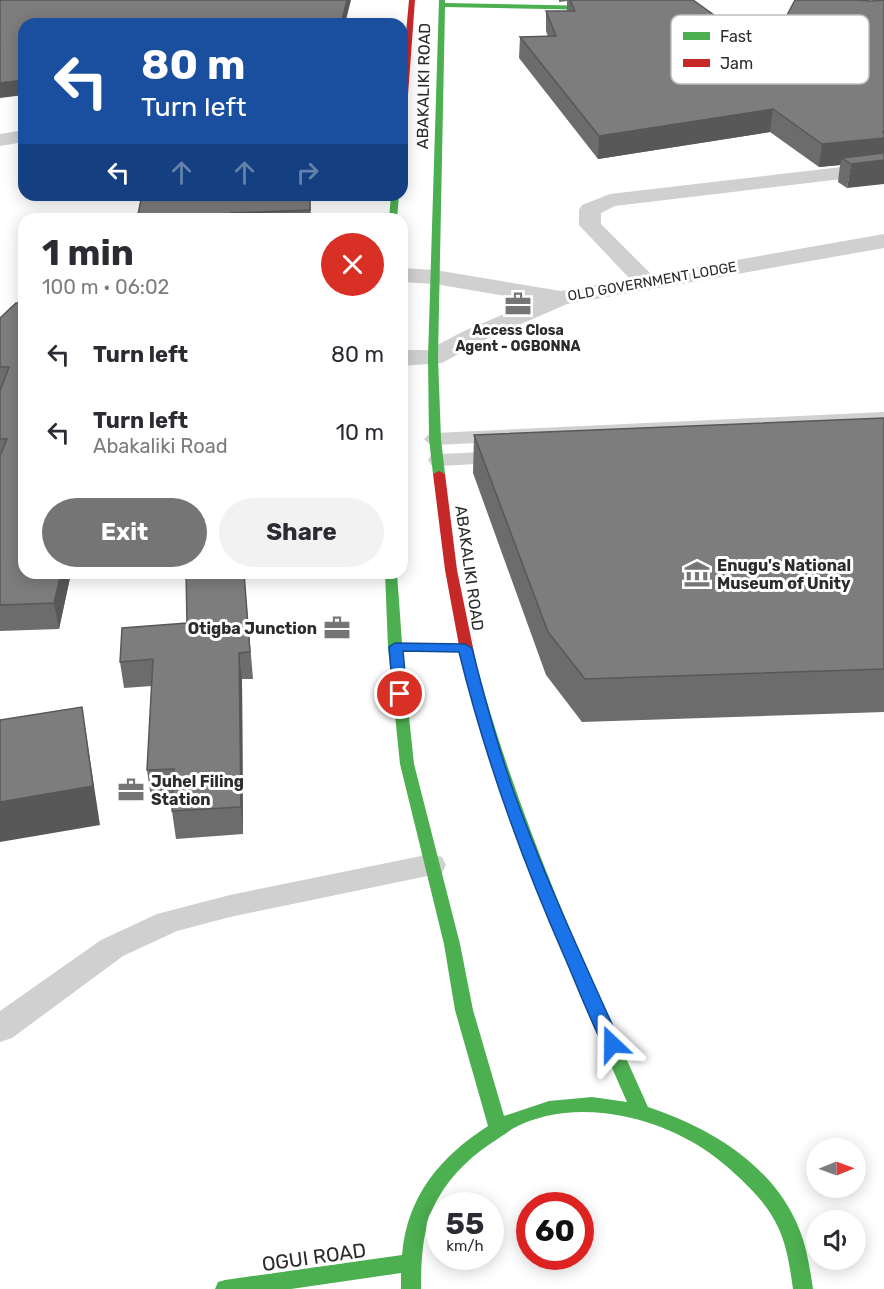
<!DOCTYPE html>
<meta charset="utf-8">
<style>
:root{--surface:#fff;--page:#f2f2f3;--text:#2b2b33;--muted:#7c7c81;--accent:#757575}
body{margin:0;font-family:Rubik,sans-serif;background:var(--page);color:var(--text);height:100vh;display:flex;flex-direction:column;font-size:22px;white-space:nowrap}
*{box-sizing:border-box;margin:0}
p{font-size:20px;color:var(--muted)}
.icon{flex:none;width:33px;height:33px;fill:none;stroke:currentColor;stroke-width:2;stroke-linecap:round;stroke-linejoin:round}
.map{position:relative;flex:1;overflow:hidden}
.side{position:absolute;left:18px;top:213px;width:390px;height:366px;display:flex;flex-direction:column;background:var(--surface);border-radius:18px;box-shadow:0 3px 15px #0003}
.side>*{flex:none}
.hud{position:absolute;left:18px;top:18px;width:390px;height:183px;border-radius:18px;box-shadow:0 3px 15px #0003;background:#1a4fa0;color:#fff;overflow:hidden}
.needle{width:39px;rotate:89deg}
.tools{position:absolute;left:806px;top:1138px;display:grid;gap:12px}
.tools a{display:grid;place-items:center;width:60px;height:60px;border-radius:50%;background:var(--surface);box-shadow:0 3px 15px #0003;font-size:30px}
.speed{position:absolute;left:426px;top:1192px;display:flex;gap:12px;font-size:30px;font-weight:700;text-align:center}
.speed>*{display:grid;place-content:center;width:78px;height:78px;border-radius:50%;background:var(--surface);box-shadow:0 3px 15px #0003;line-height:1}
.speed small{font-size:15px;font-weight:400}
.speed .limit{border:9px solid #d22;background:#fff;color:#111}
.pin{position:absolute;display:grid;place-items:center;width:51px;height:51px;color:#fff;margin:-26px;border:3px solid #fff;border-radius:50%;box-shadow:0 2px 6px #0007}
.me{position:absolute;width:66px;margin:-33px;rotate:337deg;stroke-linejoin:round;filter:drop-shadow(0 0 4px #0008)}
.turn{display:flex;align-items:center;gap:21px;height:126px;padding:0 24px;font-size:27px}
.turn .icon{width:78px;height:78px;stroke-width:2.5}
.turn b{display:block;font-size:42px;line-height:51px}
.lanes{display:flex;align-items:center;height:57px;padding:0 24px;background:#0003;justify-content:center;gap:30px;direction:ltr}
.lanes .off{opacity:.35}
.round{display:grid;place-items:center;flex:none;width:63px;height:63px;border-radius:32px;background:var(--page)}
.head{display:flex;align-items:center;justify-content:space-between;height:102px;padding:0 24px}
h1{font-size:36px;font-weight:700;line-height:45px}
.button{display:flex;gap:12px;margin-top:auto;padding:12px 24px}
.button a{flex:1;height:69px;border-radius:36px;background:var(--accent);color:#fff;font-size:24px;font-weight:700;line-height:69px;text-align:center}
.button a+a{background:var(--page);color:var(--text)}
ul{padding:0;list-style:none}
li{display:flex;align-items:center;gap:18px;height:78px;padding:0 24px}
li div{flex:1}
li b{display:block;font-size:22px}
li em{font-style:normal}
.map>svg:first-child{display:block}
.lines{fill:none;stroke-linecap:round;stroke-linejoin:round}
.lane{fill:#d0d0d0;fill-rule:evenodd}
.street{fill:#d0d0d0;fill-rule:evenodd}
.fast{fill:#4caf50;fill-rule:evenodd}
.jam{fill:#c62828;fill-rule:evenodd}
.wall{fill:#6c6c6c}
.shaded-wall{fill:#585858}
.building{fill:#7d7d7d;stroke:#585858;stroke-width:1.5}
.route{fill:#1a73e8;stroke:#114b97;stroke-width:1.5}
.labels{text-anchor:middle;stroke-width:6;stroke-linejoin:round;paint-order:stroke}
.far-street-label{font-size:14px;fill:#2b2b2b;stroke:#fff}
.far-poi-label{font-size:14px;font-weight:bold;fill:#2b2b2b;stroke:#fff}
.street-label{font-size:16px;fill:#2b2b2b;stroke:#fff}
.poi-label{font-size:16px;font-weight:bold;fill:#2b2b2b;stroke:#fff;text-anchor:start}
.near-street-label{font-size:20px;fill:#2b2b2b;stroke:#fff}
.key{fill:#fff;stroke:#bfbfbf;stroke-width:1.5}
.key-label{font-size:16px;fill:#2b2b2b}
</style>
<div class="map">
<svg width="884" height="1289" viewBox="0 0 884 1289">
<rect width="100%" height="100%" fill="#fff"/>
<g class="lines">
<path class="lane" d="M884 412V424L435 445 428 443 424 439 428 435 435 433Z
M508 451 516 452 519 457 516 462 439 466 431 465 428 460 431 455 439 454Z
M431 854 442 857 446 865 442 873 230 917 177 931 123 956 12 1038 0 1042V1011L101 940 157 914 230 895Z"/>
<path class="street" d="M24 130V142L0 146V134Z
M884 162V174L615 206 601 213V224L652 275 884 234V248L567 304 480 342 442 363 402 366V350H428L462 332 535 301 435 284 402 282V268L435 270 561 291 630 279 579 225V210L582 205 610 194Z"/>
<path class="fast" d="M439 0H445V3L597 6 693 0 597 10 445 7 438 358 441 439 445 474 439 477 433 474 429 439 428 358Z
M391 195H399L397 219H389Z
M385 573H397L402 643 465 644 472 648 465 652 402 651 414 764 460 944 473 1010 504 1116 549 1101 592 1097 627 1102C564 959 503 818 463 667L470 663 477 667C519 820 583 963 648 1107 711 1128 775 1166 800 1231 807 1249 810 1269 813 1289H793C790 1268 787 1246 778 1227 767 1203 745 1182 725 1165 672 1119 578 1093 512 1129 505 1134 497 1139 490 1144 466 1160 445 1182 433 1208 422 1234 421 1262 421 1289H401V1273L291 1289H215L218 1282 225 1280 402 1255C407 1196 440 1157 488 1126L455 1010 444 944 400 764 388 647Z"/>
<path class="jam" d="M409 0H415L406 122 402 124V78Z
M439 471 445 474 457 570 477 667 470 671 463 667 445 570 433 474Z"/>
</g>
<path class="wall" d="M559 0H693L728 25 786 17 880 0 847 188 838 182 840 165 819 167 770 132 598 159 519 58 520 37H548L546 31V11H567V1L559 2Z
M310 195 311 219H137Z
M0 318 71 573 59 629 0 631Z
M884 418V712L582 722 546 675 473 473 474 435Z
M244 573 253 679H242L243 834 176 839 172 811 173 796 151 798 147 770 152 686 124 688 120 662 187 623Z"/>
<path class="shaded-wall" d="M347 0H351L345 24H341Z
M24 80V95L0 98V83Z
M773 109 770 132 598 159 599 136Z
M884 132V184L847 188 851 164 842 158 840 165 819 167 822 144Z
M61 573H71L59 629 54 603Z
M239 653 242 679 243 834 241 807Z
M82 707 100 825 0 842V802Z"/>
<path class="building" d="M0 0H347L341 24H24V80L0 83Z
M570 0H693L728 25 786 17 795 0H856L871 1 884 0V132H883L884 133V138L822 144 773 109 599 136 520 37 556 36 546 11H575Z
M884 153V160L851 164 842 158Z
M142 195H310V210L231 213 230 219H137Z
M16 303H24V573H61L54 603 0 605V456L7 439H0V391L9 367H0V318Z
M884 418V669L585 679 548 632 474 435Z
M186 573H244L250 652 239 653 241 807 172 811 174 769 147 770 153 659 120 662 122 628 187 623Z
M82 707 93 786 0 802V720Z"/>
<path class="route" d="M395 643 465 644 472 648C486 704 501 760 522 814 551 892 587 968 621 1044L618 1049 612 1052 605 1049C590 1020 578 988 565 958 521 858 485 758 459 652L403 651 407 694 400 698 393 694 389 647Z"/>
<defs>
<g id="office-bare" transform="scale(2.07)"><path d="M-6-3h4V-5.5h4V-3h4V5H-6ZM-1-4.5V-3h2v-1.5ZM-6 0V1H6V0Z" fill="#757575" stroke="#fff" stroke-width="2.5" paint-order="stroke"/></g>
<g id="museum-bare" transform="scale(2.07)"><path d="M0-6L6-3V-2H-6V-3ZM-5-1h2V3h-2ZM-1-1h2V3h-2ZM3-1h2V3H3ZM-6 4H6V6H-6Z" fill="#757575" stroke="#fff" stroke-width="2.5" paint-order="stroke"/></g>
</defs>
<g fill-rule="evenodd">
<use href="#office-bare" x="518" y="304"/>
<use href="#museum-bare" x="697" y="574"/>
<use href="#office-bare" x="337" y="628"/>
<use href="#office-bare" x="131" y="790"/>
</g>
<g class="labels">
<g class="far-street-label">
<text transform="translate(652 281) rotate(-10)" y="5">OLD GOVERNMENT LODGE</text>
</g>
<g class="far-poi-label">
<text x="518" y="335">Access Closa<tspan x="518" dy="16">Agent - OGBONNA</tspan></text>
</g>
<g class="street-label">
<text transform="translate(423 86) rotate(-89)" y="6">ABAKALIKI ROAD</text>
<text transform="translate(470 568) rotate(82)" y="6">ABAKALIKI ROAD</text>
</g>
<g class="poi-label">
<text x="717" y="571">Enugu's National<tspan x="717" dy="18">Museum of Unity</tspan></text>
<text x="317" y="634" text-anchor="end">Otigba Junction</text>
<text x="151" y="787">Juhel Filing<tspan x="151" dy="18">Station</tspan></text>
</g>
<g class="near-street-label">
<text transform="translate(314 1257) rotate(-8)" y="7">OGUI ROAD</text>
</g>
</g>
<rect x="671" y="15" width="198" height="69" rx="9" class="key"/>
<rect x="683" y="32" width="27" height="8" fill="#4caf50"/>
<rect x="683" y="59" width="27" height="8" fill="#c62828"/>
<g class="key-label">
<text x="720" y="42">Fast</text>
<text x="720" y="69">Jam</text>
</g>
</svg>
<div class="tools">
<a><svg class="needle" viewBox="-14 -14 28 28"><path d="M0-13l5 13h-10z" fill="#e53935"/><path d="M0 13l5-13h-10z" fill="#7c7c81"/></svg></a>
<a><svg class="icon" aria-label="sound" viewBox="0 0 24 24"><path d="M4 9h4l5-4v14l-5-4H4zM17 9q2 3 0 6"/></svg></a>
</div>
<div class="speed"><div>55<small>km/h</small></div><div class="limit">60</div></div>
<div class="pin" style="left:400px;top:694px;background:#d93025"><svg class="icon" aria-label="arrive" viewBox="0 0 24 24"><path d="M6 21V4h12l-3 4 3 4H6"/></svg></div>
<svg class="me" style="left:612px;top:1044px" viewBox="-20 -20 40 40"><path d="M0-17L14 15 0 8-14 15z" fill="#1a73e8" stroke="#fff" stroke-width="4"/></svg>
<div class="hud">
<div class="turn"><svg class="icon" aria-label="left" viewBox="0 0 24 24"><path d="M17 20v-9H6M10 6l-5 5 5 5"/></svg><div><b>80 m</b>Turn left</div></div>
<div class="lanes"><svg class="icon" aria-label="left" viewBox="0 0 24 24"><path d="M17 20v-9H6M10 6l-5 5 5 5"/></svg><svg class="icon off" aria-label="ahead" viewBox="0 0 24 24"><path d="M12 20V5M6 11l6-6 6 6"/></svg><svg class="icon off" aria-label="ahead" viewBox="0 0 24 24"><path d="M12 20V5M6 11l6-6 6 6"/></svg><svg class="icon off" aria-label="right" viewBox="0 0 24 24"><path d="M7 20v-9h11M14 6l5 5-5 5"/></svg></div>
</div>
<section class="side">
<div class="head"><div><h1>1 min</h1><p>100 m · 06:02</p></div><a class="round" style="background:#d93025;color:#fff"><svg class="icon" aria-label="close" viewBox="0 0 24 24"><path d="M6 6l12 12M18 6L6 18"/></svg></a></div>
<ul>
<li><svg class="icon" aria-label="left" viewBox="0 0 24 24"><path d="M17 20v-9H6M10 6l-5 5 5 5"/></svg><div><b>Turn left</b></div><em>80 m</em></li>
<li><svg class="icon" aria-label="left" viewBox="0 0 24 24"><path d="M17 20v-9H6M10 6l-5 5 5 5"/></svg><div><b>Turn left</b><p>Abakaliki Road</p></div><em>10 m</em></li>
</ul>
<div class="button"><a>Exit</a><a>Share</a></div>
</section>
</div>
